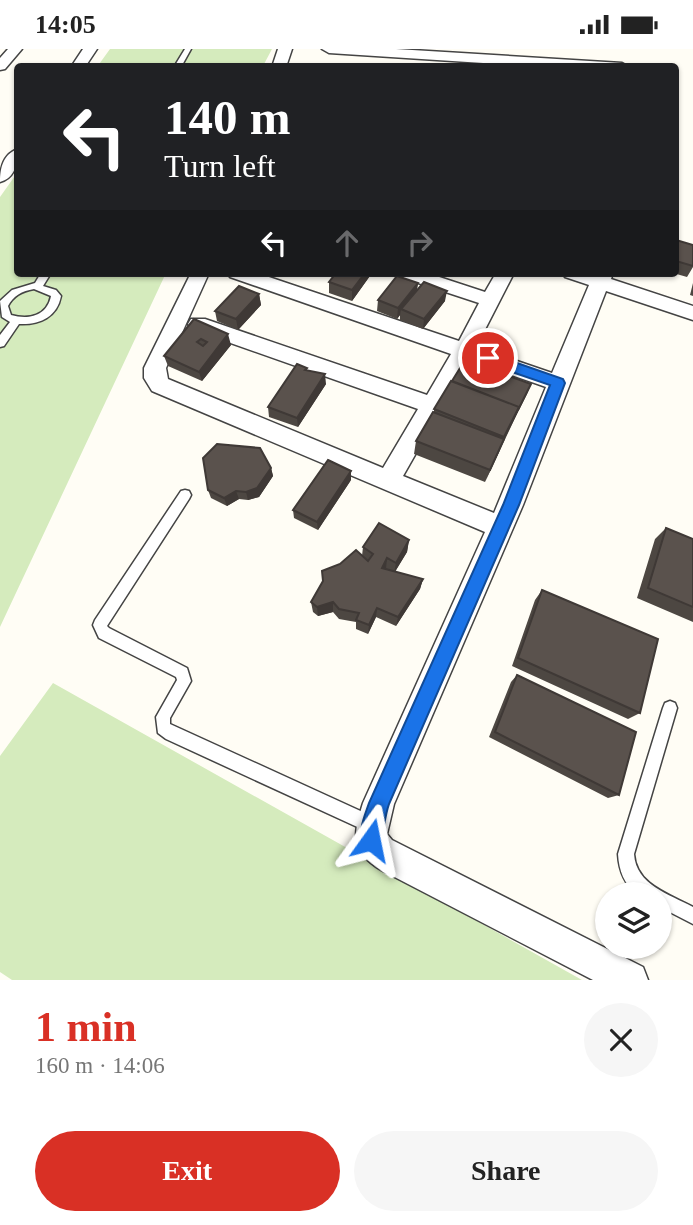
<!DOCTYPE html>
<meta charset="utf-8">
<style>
:root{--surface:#fff;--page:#f6f6f6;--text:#222;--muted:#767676;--accent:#d93025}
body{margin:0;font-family:Georgia,serif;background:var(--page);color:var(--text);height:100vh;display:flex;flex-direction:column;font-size:26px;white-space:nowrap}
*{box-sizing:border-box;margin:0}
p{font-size:23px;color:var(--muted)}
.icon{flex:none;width:38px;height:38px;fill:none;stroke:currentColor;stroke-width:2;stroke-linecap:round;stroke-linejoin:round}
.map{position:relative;height:931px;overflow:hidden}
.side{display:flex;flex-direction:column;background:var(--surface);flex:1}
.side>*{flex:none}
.guide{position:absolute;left:14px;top:14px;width:665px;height:214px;border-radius:7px;box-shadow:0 2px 5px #0004;background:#202124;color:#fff;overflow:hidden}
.tools{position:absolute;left:595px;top:833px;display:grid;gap:14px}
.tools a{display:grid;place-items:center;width:77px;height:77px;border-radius:50%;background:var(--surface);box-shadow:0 2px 5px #0004;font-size:35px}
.pin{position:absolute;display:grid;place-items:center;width:60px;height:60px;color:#fff;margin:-30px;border:4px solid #fff;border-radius:50%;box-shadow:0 2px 7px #0007}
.me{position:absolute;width:77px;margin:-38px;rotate:12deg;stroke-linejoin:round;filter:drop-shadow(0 0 5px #0008)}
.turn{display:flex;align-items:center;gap:24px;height:147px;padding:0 35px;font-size:32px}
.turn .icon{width:91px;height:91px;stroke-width:2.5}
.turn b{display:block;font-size:49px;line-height:60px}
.lanes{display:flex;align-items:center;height:66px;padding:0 35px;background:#0003;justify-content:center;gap:35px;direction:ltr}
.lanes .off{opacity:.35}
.round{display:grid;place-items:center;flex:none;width:74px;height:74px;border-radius:37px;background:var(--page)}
.overview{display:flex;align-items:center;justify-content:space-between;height:119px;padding:0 35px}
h1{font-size:42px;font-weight:700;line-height:52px;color:var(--accent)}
.action{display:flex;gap:14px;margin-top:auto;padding:14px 35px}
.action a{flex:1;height:80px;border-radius:42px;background:var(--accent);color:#fff;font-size:28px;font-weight:700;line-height:80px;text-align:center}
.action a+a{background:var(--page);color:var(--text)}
.status{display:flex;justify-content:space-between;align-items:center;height:49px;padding:0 35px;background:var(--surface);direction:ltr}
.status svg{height:19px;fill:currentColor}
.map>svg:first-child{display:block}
.green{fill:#d5ebbd}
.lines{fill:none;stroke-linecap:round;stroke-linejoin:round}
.service-casing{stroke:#444;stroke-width:3}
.minor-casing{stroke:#444;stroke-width:3}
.service{fill:#fff;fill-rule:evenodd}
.minor{fill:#fff;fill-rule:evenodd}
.wall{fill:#4d4742}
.shaded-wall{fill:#3f3936}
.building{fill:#5a524d;stroke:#3f3936;stroke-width:2;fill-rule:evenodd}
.route{fill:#1a73e8;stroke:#114b97;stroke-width:2}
</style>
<div class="status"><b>14:05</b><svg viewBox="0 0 49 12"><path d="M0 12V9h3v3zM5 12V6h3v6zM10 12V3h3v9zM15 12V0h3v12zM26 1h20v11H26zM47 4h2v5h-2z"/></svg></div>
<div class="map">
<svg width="693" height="931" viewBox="0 0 693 931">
<rect width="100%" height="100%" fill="#fffdf5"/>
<path class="green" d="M110 0H272L263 17 97 18Z
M17 124 18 224H166L0 578V148Z
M53 634 582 931H12L0 923V707Z"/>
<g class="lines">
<g class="service-casing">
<path id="service" d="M185 0H191L181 18H174Z
M41 224H51L43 237 56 241 61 247C57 268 40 276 19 275L4 297 0 298V286L10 273 2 268 0 252 12 241 35 234ZM34 240 51 247C47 267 29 271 11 266L8 257C13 247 22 242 34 240Z
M185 441 189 442 191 446 189 450 107 577 109 579 187 619 191 632 170 669V675L378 770 380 776 378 782 372 784 366 782 166 690 158 684 156 668 177 631 176 628 99 589 93 576 95 571 181 442Z
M670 652 675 654 677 659 634 805C636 836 669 845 693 858V875L660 858V845H637C624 835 619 822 618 805L663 659 665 654Z"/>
</g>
<g class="minor-casing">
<path id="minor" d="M8 0H22L5 20 0 21V9Z
M83 0H97L85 18H71Z
M278 0H292L286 18H272Z
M322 0H396L622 14 629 18H546L329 4Z
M18 100C18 114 15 129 0 133 0 119 3 105 18 100Z
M191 224H209L166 319 168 330 383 419 418 360 191 280 188 275 191 270H205L427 346 451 305 230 228 228 224H257L459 292 479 254 400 228 398 224H427L485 243 496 224H514L476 298 552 324 589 236 565 228 563 224H613L611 230 693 257V271L606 242 523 456 394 755 387 785 392 791 643 918 648 931H593L381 821C350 802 353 786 363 754L485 483 152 342 144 329V319ZM469 311 546 338 494 464 403 427Z"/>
</g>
<use href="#service" class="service"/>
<use href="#minor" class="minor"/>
</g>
<path class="wall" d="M676 191 693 218 687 228 673 224H676Z
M372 224 352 252 329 244V233Z
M418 234 417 241 445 252 423 280 400 271V266L397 270 377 262 378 251Z
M693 234V247L690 246Z
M259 245 261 256 238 281 217 272 215 262Z
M194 270 231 296 202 332 168 317 164 307Z
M307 319V322L326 335 298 378 269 368 268 358Z
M531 335 485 433 414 405 416 392 434 363V360Z
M271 419 273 427 259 448 248 451 239 450 227 457 211 449 208 441Z
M351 431 318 481 294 469 293 461Z
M666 479 693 490V573L637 549 655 490Z
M409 491 407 503 395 523 423 530 420 540 396 577 376 568 368 585 356 580V573L339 570 333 563 318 567 313 563 311 553 362 507 363 498Z
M542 541 640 664 628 670 512 617 535 551Z
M517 626 619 746 608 749 489 688 511 633Z"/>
<path class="shaded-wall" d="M365 224H372L352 252V241Z
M418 234 416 245 401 260 400 266 397 270 398 259Z
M447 242 445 252 423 280 424 270Z
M259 245 261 256 238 281 236 270Z
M228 285 231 296 202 332 199 323Z
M325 325 326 335 298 378 297 369Z
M531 335 527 345 499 401 504 388Z
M504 390 499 403 485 433 490 421Z
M271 419 273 427 259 448 248 451 246 443Z
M351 422V431L318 481 317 473Z
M236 442 239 450 227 457 224 449Z
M409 491 407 503 394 524 396 514Z
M387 509 386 520 382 519Z
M423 530 420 540 396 577 398 568Z
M333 553V563L318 567 317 558Z
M377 559 376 568 368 585 369 576Z"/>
<path class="building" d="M676 191 693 196V217L676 212Z
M336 224H365L352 241 329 233Z
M397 227 418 234 398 259 378 251Z
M424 233 447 242 424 270 401 260Z
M239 237 259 245 236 270 215 262Z
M194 270 228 285 199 323 164 307ZM201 290 207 293 203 297 197 293Z
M465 311 531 335 518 361 519 358 452 332Z
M297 315 307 319 305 321 325 325 297 369 268 358Z
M451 332 519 358 504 388 434 360Z
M433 363 504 390 490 421 416 392Z
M217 395 260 399 271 419 257 439 246 443 236 442 224 449 208 441 203 409Z
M328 411 351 422 317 473 293 461Z
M379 474 409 491 396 514 387 509 382 519 423 530 398 568 377 559 369 576 356 571 359 564 339 560 333 553 317 558 311 553 323 532 322 522 340 515 356 501 368 512 373 505 363 498Z
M666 479 693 490V558L648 539Z
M542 541 658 590 640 664 518 609Z
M517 626 636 683 619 746 495 683Z"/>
<path class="route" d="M488 304 563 330 565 334 519 456 389 755C384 769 384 785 379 798L371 801 364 798C357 783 364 769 369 754L503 456 550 336 483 313V306Z"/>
</svg>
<div class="tools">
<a><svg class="icon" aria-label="layers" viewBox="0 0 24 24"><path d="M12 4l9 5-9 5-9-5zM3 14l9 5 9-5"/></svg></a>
</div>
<div class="pin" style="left:488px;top:309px;background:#d93025"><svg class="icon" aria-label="arrive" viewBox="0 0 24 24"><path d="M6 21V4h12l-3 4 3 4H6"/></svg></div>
<svg class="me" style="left:371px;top:791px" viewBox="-20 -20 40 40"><path d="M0-17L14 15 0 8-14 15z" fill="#1a73e8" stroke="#fff" stroke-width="4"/></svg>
<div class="guide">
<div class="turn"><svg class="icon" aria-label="left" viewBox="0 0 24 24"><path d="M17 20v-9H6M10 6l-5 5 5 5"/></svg><div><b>140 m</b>Turn left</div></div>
<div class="lanes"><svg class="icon" aria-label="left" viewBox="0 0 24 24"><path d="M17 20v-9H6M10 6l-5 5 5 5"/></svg><svg class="icon off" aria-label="ahead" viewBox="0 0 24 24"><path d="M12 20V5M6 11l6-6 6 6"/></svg><svg class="icon off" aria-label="right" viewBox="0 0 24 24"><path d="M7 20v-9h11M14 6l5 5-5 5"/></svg></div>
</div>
</div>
<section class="side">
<div class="overview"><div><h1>1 min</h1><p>160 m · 14:06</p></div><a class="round"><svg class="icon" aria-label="close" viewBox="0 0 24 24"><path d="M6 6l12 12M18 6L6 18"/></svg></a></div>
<div class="action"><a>Exit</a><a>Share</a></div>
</section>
